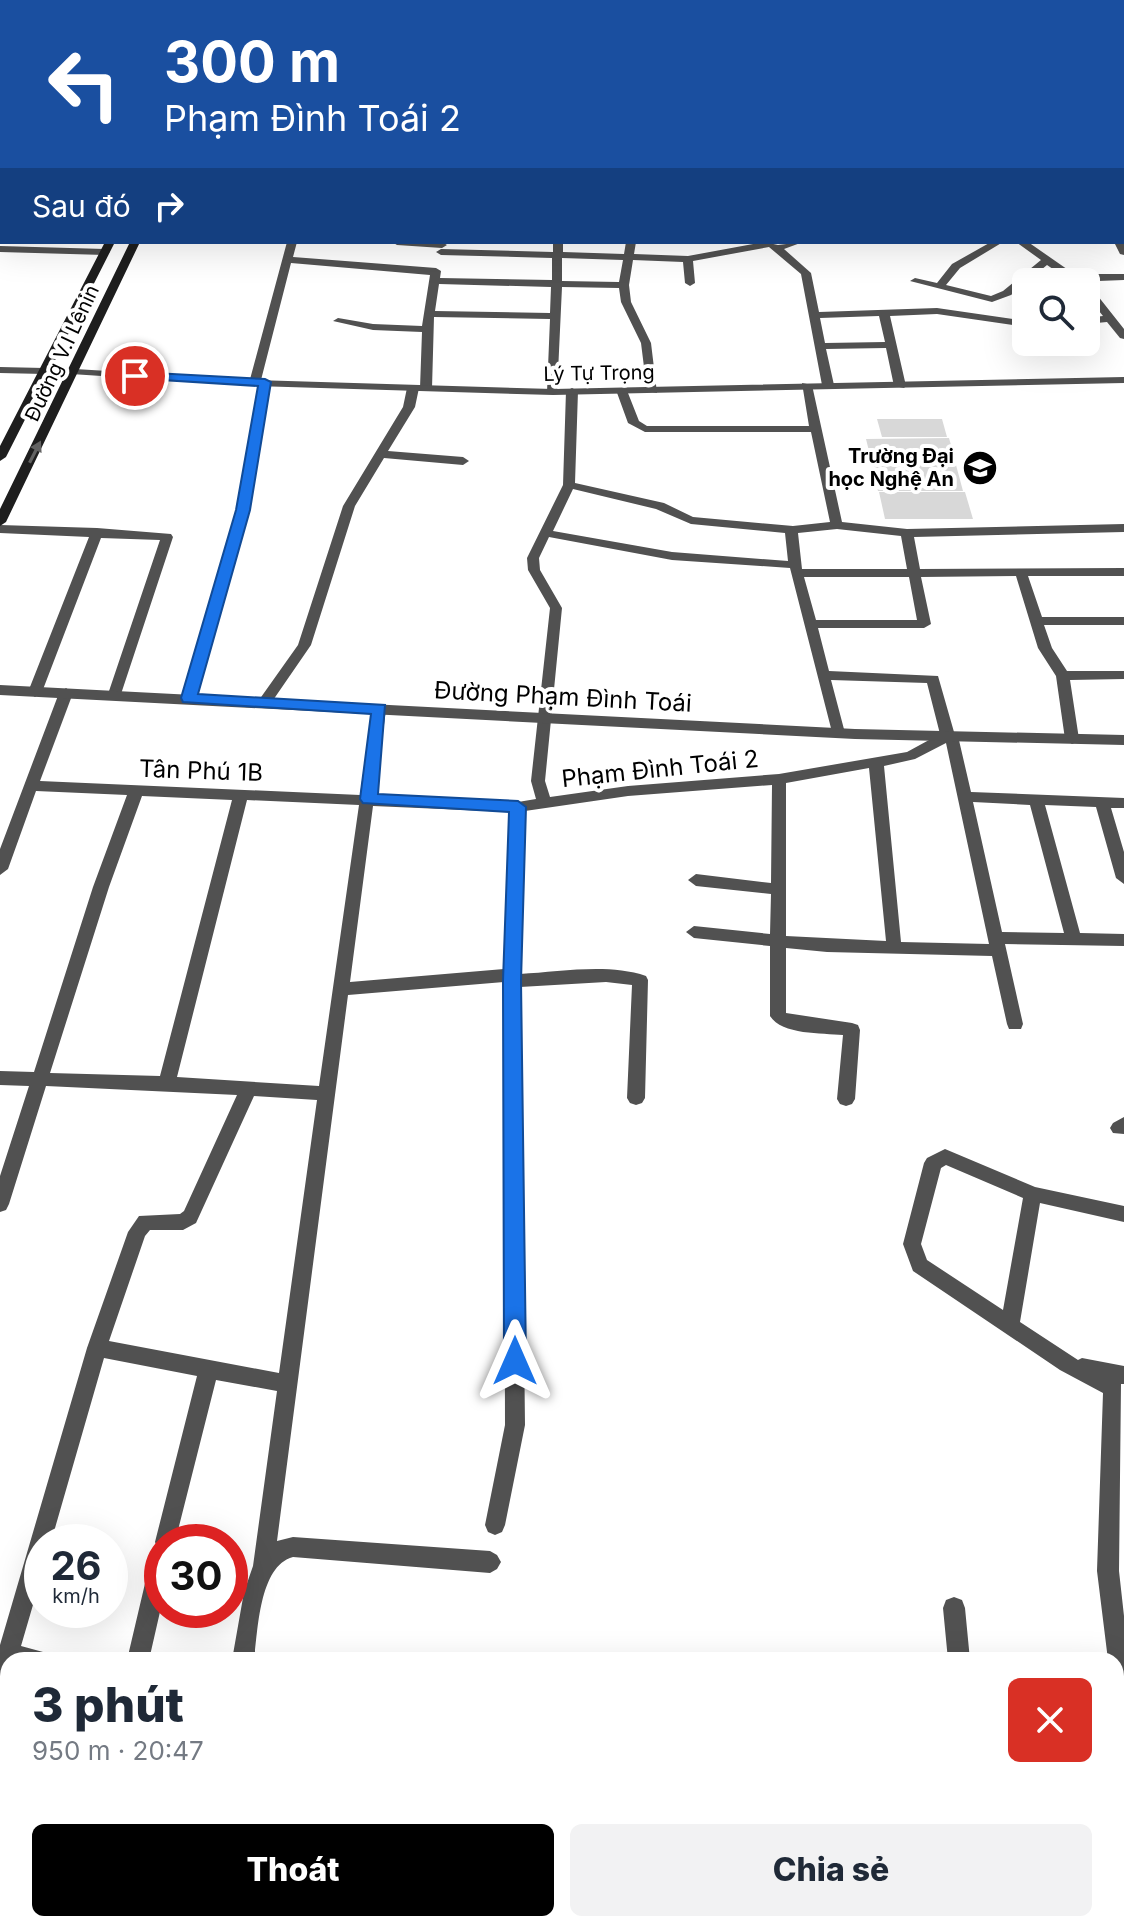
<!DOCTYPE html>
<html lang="vi">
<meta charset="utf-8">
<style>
:root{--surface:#fff;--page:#f2f2f3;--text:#1f2937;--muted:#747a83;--accent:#000}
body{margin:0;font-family:Inter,sans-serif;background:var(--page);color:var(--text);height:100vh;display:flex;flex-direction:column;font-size:30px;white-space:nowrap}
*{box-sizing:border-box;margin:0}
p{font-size:26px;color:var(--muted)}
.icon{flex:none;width:44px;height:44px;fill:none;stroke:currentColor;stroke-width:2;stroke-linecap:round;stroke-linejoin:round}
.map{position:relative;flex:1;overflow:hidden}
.panel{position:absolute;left:0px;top:1652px;width:1124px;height:280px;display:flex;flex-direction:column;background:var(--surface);border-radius:24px 24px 0 0;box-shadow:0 8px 32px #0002}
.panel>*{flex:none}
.guide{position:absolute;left:0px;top:0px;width:1124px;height:244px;box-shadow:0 8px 32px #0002;background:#1a4fa0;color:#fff;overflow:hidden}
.tools{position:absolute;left:1012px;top:268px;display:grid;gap:16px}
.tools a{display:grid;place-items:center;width:88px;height:88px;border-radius:12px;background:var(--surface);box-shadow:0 8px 32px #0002;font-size:40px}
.speed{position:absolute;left:24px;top:1524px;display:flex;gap:16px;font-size:40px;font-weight:700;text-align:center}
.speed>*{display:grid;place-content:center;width:104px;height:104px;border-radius:50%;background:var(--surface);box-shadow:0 8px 32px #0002;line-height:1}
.speed small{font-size:20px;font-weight:400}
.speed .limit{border:12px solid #d22;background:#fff;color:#111}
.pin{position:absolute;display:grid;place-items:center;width:68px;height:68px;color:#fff;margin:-34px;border:4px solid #fff;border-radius:50%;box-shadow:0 2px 8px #0007}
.me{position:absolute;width:88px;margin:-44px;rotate:0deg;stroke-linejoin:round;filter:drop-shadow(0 0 6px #0008)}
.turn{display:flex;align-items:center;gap:28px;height:168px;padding:0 32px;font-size:36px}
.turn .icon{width:104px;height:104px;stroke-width:2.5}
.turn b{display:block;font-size:56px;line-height:68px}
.then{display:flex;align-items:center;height:76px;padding:0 32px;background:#0003;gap:16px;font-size:30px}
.round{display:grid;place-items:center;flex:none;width:84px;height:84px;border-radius:12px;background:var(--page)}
.headline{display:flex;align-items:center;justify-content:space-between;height:136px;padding:0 32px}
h1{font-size:48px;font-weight:800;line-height:60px}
.action{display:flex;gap:16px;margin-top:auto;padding:16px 32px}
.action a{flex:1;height:92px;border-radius:12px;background:var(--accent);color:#fff;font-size:32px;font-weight:800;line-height:92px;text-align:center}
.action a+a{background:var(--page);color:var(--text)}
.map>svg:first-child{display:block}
.green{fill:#d8d8d8}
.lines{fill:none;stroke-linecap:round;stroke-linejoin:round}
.canal{fill:#9f9f9f;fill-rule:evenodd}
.minor{fill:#515151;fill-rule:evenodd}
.tertiary{fill:#515151;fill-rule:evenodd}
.secondary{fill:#1e1e1e;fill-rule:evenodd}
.oneway{fill:#626262}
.route{fill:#1a73e8;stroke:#114b97;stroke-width:2}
.labels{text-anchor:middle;stroke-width:8;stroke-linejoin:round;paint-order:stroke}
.far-street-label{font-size:20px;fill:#000;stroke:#fff}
.far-poi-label{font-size:20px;font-weight:bold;fill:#000;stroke:#fff;text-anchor:end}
.street-label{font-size:24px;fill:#000;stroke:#fff}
</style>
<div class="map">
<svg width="1124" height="1932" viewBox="0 0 1124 1932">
<rect width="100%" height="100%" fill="#fff"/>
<path class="green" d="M877 419H942L947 437H882Z
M949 438 956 463H872L866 439Z
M872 465H956L963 491H878Z
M879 492H965L973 519H885Z"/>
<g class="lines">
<path class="canal" d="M1122 34H1124V39H1122Z"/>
<path class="minor" d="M358 0H366V2H358Z
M412 0H420L411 2Z
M465 0H473V2H465Z
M526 0H534V2H526Z
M628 0H636L637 2H629Z
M698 0H706L707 2H699Z
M724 0H775L778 2H721Z
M840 0H848L839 2Z
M1122 43H1124V48H1122Z
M1122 60 1124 61V67L1122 66Z
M1122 77H1124V83H1122Z
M1122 96H1124V102H1122Z
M1122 123 1124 124V132L1122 131Z
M1122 150H1124V156H1122Z
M2 164V172L0 173V165Z
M0 186H2V192H0Z
M1122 197H1124V203H1122Z
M1122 220H1124V226H1122Z
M1122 240 1124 242V255L1120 254 1114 242H1122Z
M287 242H297L293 257 436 268 441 271 440 278 552 280V258L441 255 436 252 441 249 553 252V242H563V252L624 254 626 242H636L634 254 688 256 764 242 778 245 803 242 784 249 811 273 819 312 937 308 1026 321V327L937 314 890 316 906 386 904 388 894 386 886 348 826 349 834 385 828 388 822 385 801 274 769 247 693 261 695 283 690 286 685 283 683 262 633 260 629 285 631 302 651 343 657 393 647 391 641 343 621 302 619 288 562 287 557 394 547 392 550 319 434 317 432 388 426 391 420 388 422 332 373 330 333 321 338 318 373 324 422 326 430 275 291 263 261 380 271 382 249 510 195 698 188 703 181 698 237 510 259 385 249 383ZM562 258 623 260 619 282 562 281ZM439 284 551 287 550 313 435 311ZM879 316 885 342 825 343 820 318Z
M392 242H442L447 245 442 248 397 245Z
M991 242H1003L960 268 946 285 991 296 1003 291 1041 260 1016 242H1028L1074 274H1124V280L1072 282 1047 265 1011 295 992 302 910 281 915 278 937 283 952 264Z
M0 246 105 249 110 252 105 255 0 252Z
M1086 285 1090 286 1124 329V339L1120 338 1107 322 1086 324V318L1103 316 1086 295Z
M802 383 812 385 842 522 907 529 1124 524V532L914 537 920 569 1124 568V576H1028L1042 617H1124V625H1044L1052 648 1067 671H1124V679L1070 680 1079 739 1077 742 1072 744 1065 739 1056 676 1038 648 1016 576 921 577 931 624 924 628H818L829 671 938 676 954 732 958 736 971 792 1124 798V808H1111L1124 852V884L1116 878 1096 807 1045 805 1080 933 1124 934V946L1005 944 1023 1024 1021 1029H1009L1007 1024 992 956 827 952 786 948V1013L852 1023 858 1025 860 1030 855 1099 852 1104 846 1106 840 1104 837 1099 843 1035C822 1033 782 1035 770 1016V946L694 938 686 932 694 926 770 934 771 894 696 886 688 880 696 874 771 883 772 785 628 796 525 811 520 974C560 972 607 963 646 976L648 980 645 1098 642 1103 636 1105 630 1103 627 1098 632 985 606 982 520 987 525 1425 505 1525 502 1532 495 1535 488 1532 485 1525 505 1425 504 982 348 995 277 1541 293 1537 490 1551 497 1555 501 1562 497 1569 490 1573 293 1557C259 1566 258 1631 254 1660H232L244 1592 253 1566 277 1391 216 1380 175 1542H162V1603L149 1660H127L151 1558 158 1549 155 1542 197 1376 104 1358 51 1542H42V1574L21 1646 43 1652 46 1660H8V1689L0 1693V1645L87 1348 128 1232 139 1216 180 1214 184 1211 237 1095 46 1086 9 1204 6 1210 0 1212V1176L29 1086 0 1085V1071L34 1072 93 887 127 795 36 791 8 869 0 875V849L59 693 66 688 73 693 40 781 360 795 372 709 379 704 386 709 375 796 518 802 536 799 531 781 550 608 528 570 527 558 563 485 566 391 572 388 578 391 575 483 664 503 693 517 793 526 830 522 811 432H645L628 423 616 390 626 388 639 421 647 426H809ZM573 489 656 509 691 524 785 533 788 561 672 552 553 531ZM837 529 901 536 907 569H802L798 533ZM549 537 672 560 790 568 833 736H843L845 733 831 680 927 683 940 734 907 752 779 774 628 786 550 797 545 781 562 608 540 570 539 558ZM804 577H909L917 620H816ZM946 743 989 944 901 942 884 766 915 759ZM869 768 886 941 786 936V783ZM142 796 232 800 160 1076 50 1073 109 887ZM247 800 359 805 319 1086 177 1077ZM973 802 1030 805 1064 933 1002 932ZM373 806 510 812 504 969 350 982ZM254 1096 317 1100 279 1373 109 1341 145 1236 150 1230H183L196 1223Z
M413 385 419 388 415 407 388 451 463 457 469 461 463 465 384 458 355 506 311 645 269 706H259L257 703 259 700 298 645 343 506 403 407 407 388Z
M0 525 97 528 171 534 173 537 120 697 115 699 108 694 160 540 101 538 42 692 35 697 28 692 89 537 0 533Z
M1124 1117V1134L1113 1133 1110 1128 1113 1123Z
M945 1149 1035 1187 1124 1206V1222L1040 1203 1020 1322 1078 1360 1082 1358 1124 1366V1384H1121L1119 1571 1124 1616V1718L1116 1715V1660H1108L1097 1571 1103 1393 1060 1370 913 1271 903 1244 924 1163 927 1158ZM946 1165 1023 1198 1003 1310 927 1260 921 1244 941 1168Z
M954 1597 962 1600 965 1608 970 1660H948L943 1608 946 1600Z
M1116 1754 1124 1755V1777L1116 1776Z
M0 1862H8V1886H0Z
M124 1924H148L146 1932H122Z
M179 1924H203L201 1932H177Z
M587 1924H611V1932H587Z
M634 1924H667L670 1932H637Z
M970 1924H996L999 1932H973Z"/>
<path class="tertiary" d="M5 0H13V2H5Z
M0 104H2V110H0Z
M1122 137H1124V143H1122Z
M0 367 44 368 49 371 44 374 0 373Z
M75 369 255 380 553 389 1124 377V383L553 395 255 386 71 374 70 372Z
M0 685 855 729 1124 735V745L855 739 0 695Z"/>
<path class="secondary" d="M225 0H233L224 2Z
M242 0H250L241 2Z
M1122 27H1124V31H1122Z
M105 242H115L6 457 0 461V446Z
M130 242H140L6 522 0 526V509Z"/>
</g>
<defs><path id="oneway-solid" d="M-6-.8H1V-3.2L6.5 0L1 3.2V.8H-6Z" transform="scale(2)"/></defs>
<use class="oneway" href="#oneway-solid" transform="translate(35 452) rotate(-63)"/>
<path class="route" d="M135 372 265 379 271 382 250 510 198 694 385 705 378 794 518 801 526 807 521 981 526 1361 523 1369 515 1372 507 1369 504 1361 503 981 509 812 363 803 360 799 371 714 183 702 181 698 236 510 258 386 130 378 129 376Z"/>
<defs>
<g id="university-disc" transform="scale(1.8)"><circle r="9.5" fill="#000" stroke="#fff"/><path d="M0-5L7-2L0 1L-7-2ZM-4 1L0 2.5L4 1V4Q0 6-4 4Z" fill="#fff"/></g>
</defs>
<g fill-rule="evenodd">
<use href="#university-disc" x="980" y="468"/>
</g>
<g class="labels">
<g class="far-street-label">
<text transform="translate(62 353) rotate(-65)" y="7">Đường V.I Lênin</text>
<text transform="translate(599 373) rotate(-1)" y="7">Lý Tự Trọng</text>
</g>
<g class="far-poi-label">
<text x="954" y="463">Trường Đại<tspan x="954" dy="23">học Nghệ An</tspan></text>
</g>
<g class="street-label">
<text transform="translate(563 697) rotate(3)" y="8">Đường Phạm Đình Toái</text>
<text transform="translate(660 769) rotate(-6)" y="8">Phạm Đình Toái 2</text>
<text transform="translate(201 771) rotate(2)" y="8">Tân Phú 1B</text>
</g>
</g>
</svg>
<div class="tools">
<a><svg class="icon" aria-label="search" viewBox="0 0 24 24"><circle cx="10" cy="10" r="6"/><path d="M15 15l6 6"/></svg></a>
</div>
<div class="speed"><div>26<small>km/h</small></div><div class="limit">30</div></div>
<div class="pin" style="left:135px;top:376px;background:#d93025"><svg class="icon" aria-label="arrive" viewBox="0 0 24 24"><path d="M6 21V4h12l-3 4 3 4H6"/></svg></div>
<svg class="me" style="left:515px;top:1361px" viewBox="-20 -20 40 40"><path d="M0-17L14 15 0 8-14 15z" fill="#1a73e8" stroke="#fff" stroke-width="4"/></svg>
<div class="guide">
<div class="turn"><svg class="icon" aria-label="left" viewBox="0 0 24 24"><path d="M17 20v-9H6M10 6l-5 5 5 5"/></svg><div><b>300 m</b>Phạm Đình Toái 2</div></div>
<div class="then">Sau đó<svg class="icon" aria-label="right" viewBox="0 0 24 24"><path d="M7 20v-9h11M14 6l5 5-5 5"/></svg></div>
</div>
<section class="panel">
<div class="headline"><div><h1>3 phút</h1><p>950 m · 20:47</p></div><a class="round" style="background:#d93025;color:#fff"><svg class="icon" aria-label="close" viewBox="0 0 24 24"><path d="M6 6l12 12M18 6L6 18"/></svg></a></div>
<div class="action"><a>Thoát</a><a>Chia sẻ</a></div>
</section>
</div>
